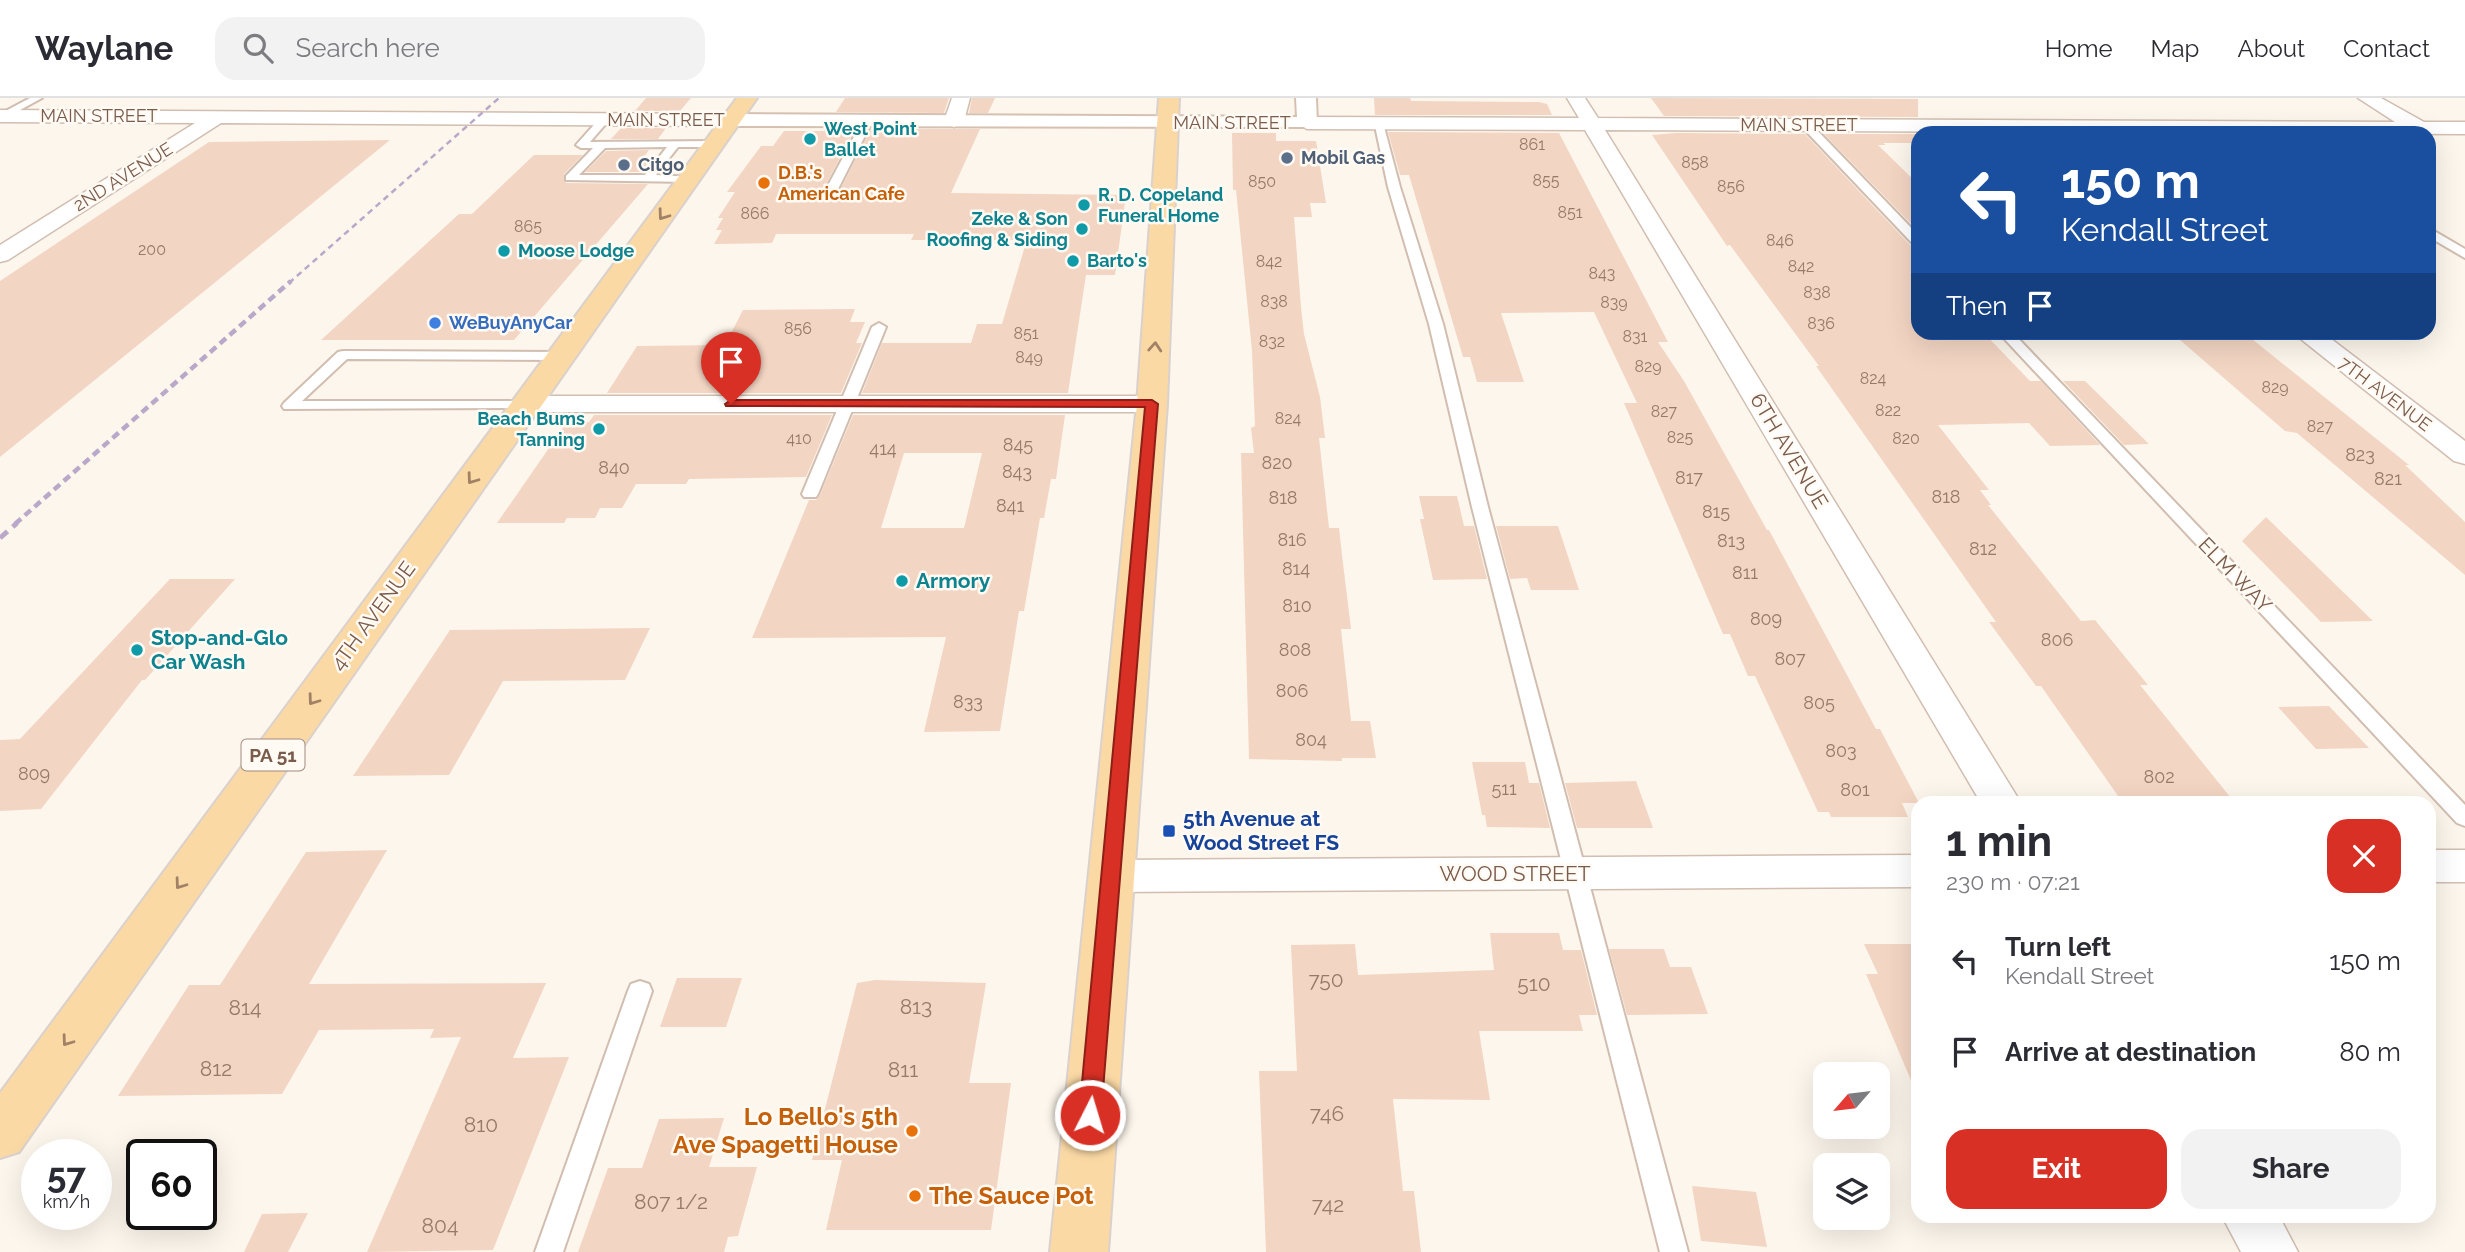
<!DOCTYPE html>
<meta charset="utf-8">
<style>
:root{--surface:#fff;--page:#f2f2f3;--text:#2b2b33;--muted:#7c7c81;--line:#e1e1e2;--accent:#d93025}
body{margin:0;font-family:Raleway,sans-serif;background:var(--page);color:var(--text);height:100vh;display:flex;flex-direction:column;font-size:26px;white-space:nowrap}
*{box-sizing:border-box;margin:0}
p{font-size:23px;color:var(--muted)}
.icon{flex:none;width:38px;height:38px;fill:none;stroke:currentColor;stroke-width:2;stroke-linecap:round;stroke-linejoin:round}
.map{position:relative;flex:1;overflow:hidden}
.panel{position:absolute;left:1911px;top:698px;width:525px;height:427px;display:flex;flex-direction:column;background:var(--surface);border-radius:21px;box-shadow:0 7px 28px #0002}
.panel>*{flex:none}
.top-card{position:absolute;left:1911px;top:28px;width:525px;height:214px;border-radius:21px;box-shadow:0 7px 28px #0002;background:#1a4fa0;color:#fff;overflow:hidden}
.needle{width:46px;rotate:242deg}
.controls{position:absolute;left:1813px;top:964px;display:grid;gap:14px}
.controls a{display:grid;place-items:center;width:77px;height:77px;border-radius:14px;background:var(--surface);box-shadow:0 7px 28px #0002;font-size:35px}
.speed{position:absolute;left:21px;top:1041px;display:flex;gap:14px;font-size:35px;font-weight:700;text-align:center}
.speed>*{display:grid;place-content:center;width:91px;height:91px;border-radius:50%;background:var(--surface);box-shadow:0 7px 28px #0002;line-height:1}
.speed small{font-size:18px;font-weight:400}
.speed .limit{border:4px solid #111;border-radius:10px;background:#fff;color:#111}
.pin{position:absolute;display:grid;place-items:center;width:60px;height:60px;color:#fff;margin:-72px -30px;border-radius:50% 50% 50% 0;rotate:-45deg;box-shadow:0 0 7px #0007}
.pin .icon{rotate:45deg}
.me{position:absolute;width:77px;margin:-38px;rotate:5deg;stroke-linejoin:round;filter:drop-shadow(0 0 5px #0008)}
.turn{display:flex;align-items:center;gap:24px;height:147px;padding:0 35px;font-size:32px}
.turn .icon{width:91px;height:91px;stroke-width:2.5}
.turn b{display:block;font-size:49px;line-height:60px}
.then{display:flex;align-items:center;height:66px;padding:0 35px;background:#0003;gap:14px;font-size:26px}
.round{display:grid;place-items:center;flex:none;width:74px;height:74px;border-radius:21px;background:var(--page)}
.overview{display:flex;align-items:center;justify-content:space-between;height:119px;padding:0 35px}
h1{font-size:42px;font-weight:700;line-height:52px}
.button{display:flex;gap:14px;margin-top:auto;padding:14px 35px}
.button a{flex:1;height:80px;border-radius:21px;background:var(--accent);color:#fff;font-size:28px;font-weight:700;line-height:80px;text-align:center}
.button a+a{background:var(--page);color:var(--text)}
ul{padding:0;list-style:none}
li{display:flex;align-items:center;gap:21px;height:91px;padding:0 35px}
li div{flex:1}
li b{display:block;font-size:26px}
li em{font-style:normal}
header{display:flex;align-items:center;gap:42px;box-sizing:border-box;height:98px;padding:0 35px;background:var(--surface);border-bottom:2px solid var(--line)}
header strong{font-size:33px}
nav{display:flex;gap:38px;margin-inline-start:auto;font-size:24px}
.search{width:490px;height:63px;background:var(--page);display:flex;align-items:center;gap:18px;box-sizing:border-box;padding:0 24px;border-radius:21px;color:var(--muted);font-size:26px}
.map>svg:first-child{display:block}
.building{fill:#f3d5c3;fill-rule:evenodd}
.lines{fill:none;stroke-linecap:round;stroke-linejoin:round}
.lane-casing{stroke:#d1beb0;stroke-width:4}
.street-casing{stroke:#d1beb0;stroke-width:3}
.secondary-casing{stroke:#d6c0b0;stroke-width:4}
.primary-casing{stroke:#dad1cd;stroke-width:4}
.lane{fill:#fff;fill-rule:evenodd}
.street{fill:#fff;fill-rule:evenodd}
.secondary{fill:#fff;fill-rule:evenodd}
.primary{fill:#fbd9a5;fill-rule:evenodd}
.rail-far2{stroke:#b9a8c9;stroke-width:2.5;stroke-dasharray:6 4.5;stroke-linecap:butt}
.rail-far1{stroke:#b9a8c9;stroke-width:4.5;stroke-dasharray:8 5;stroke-linecap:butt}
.rail{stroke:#b9a8c9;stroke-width:5;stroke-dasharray:10 7;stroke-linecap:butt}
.oneway{stroke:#a18267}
.route{fill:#d93025;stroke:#8d1f18;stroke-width:2}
.culture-dot{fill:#0f9aa8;stroke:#fffaf3;stroke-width:2.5}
.service-dot{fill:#5c6f8a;stroke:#fffaf3;stroke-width:2.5}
.food-dot{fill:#e8710a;stroke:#fffaf3;stroke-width:2.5}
.shop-dot{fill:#3f7fe0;stroke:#fffaf3;stroke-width:2.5}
.transit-dot{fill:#1a4fb4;stroke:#fffaf3;stroke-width:2.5}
.labels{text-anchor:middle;stroke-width:5;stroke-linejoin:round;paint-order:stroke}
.far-number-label{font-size:16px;fill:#987a6a}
.far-street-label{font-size:18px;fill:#7a5c4d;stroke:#fffaf3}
.far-culture-label{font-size:18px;font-weight:bold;fill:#0d838f;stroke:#fffaf3;text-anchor:start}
.far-service-label{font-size:18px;font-weight:bold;fill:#4e5e75;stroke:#fffaf3;text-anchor:start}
.far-food-label{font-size:18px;font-weight:bold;fill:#c56008;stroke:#fffaf3;text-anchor:start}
.far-shop-label{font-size:18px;font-weight:bold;fill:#366cbe;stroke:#fffaf3;text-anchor:start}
.number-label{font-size:18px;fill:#987a6a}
.shield{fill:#fffaf3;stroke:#a28b7f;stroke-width:2}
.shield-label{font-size:19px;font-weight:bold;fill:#7a5c4d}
.street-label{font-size:21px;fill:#7a5c4d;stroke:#fffaf3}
.culture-label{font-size:21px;font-weight:bold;fill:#0d838f;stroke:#fffaf3;text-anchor:start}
.transit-label{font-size:21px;font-weight:bold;fill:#164399;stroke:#fffaf3;text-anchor:start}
.near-number-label{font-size:21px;fill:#987a6a}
.near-food-label{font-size:24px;font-weight:bold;fill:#c56008;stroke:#fffaf3;text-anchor:end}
</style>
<header>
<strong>Waylane</strong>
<div class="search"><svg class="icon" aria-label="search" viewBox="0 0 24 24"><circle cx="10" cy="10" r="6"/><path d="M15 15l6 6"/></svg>Search here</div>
<nav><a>Home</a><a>Map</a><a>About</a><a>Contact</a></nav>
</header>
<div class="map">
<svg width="2465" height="1154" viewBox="0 0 2465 1154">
<rect width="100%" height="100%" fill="#fdf6ec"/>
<path class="building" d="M646 0H691L680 13H635Z
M845 0H949L944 15 836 14Z
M972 0H995L988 15H969Z
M1374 0H1410L1411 3 1539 4 1547 6 1552 17H1375Z
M1651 0 1918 1V19L1664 18Z
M621 30H666L658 41H611Z
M825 31H855L822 94 827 100 838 96 871 31H980L951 95 1126 97 1115 177H1086L1068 295H862L882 245H971L977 226H1002L1025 148H1023L1025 142H911L914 136H776L772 145 714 146 722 132H716L723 120H718L735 94H727L761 48H773L784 33H824Z
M1388 34 1559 35 1668 244H1658L1684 283 1767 432H1769L1876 631H1880L1919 705H1902L1908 719H1831L1829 714H1818L1755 578H1748L1730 536H1723L1624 305H1637L1594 214 1501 215 1524 284H1477L1470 259H1463L1409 77H1400Z
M1232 35H1276V43H1316L1326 105H1310L1312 119H1294L1301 209 1304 236 1320 299 1325 340H1319L1329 430H1339L1342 457 1351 531H1341L1351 623H1370L1376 660H1342V663L1249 661 1241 355H1254L1251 330 1255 328 1252 253 1236 92H1233Z
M1676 35 1805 36 1912 149 1918 150V235H1984L2030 283H2041L2100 347 2050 348 2029 325 1938 327 1989 392H1980L1991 407H1988L2081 523 2095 522 2148 587H2140L2235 705H2123L2041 588H2036L1989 524H1996L1816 268H1819L1730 147 1727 148 1652 37Z
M1824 36H1918V45H1883L1886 47H1878L1918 86V133Z
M390 42 298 117 0 359V183L209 44Z
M649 52 643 60 655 59 644 74H585L606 53Z
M534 57H583L564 76 566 85 648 86 514 242H321L459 116H472Z
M855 211 850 224H865L856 245H862L841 295H607L637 248 725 247 743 212Z
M2252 241 2409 367H2405L2465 424V477L2297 335 2285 333 2180 242Z
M2063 283H2085L2149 346 2124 347Z
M594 317H832L806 379 689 381 686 386H636L622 410H600L595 420H567L564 425H497L567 324H589Z
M853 317H1065L1056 381H1051L1044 420H1040L1024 513H1019L1000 633 924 634 946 539 752 540 809 402H816L820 397ZM904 355H982L964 430H881Z
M1419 398H1457L1464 428H1474L1487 481 1433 482 1420 421H1424Z
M2266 419 2373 523 2321 524 2242 443Z
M1496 428H1558L1579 492H1531L1527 480 1510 481Z
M170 481H235L145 582H142L41 711 0 713V642L20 641Z
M650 530 625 582 503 583 449 677 353 678 450 532Z
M2329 608 2369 650 2316 651 2278 609Z
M1472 664H1525L1529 685H1539L1550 730 1487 729 1485 717H1482Z
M1636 683 1653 730H1577L1565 685Z
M387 752 309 886 546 885 513 960 569 959 493 1152 367 1154 461 939 430 940 434 931 319 932 282 996 118 998 189 887H220L306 754Z
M1490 835H1559L1563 852H1581L1597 917H1579L1583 933H1479L1490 1002 1393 1001 1403 1093H1414L1421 1154H1266L1259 973H1297L1291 847 1355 846 1358 877 1494 872Z
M1864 846H1918V999L1866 876H1878Z
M1609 851H1664L1670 869H1691L1708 916 1627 917Z
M677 880H742L726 929H660Z
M875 882 986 885 969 985H1011L991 1132H826L842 1062H812L857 885Z
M724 1020 709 1069H757L738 1138 728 1139 724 1154H578L608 1070H642L659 1021Z
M1692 1088 1756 1094 1767 1149 1701 1143Z
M308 1115 288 1154H244L262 1116Z"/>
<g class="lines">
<g class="lane-casing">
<path id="lane" d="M30 0H42L0 23V16Z
M601 19 610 21 590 44 715 43 720 46 715 49H678L656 77 693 79 695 81 689 84 566 82V78L593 50H581L576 47ZM667 49 645 77H579L605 50Z
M864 20 873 22 836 95 826 97 824 95Z
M1374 23 1383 25 1400 89 1443 226 1488 409 1688 1154H1660L1472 409 1429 226 1388 89Z
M1803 26H1811L1918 137V148L1914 147 1803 30Z
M2429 130 2465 151V160L2429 139Z
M879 225 886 229 818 396 816 399H804L802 396 872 229Z
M1998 234H2012L2465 707V728L2457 725Z
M343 253 561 254 568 258 561 262 347 261 302 303H531L533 306 531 309 526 310 284 311 282 308 284 305 338 254Z
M640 883 649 886 652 893 563 1154H535L628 893 631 886Z"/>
</g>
<g class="street-casing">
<path id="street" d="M952 0H970L964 23 954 29 944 23Z
M1567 0H1585L1598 20 2395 24 2358 0H2381L2424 24H2465V36L1605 32 2021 705H1981L1585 32 1307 31 1297 25 1307 19 1579 20Z
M0 12 732 16 742 22 732 28 221 25 8 162 0 164V147L195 25 0 24Z
M2292 234H2322L2465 343V366L2454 363Z
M526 298H1152L1162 300 1166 306 1162 312 1152 314H526L516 312 512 306 516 300Z
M2429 752H2465V784H2429Z
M1918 757V789L1111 794 1096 789 1089 778 1096 767 1111 762Z
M2222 1118H2279L2298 1154H2241Z"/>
</g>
<g class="secondary-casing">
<path id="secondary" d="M1296 0H1316L1317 25 1314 29 732 28 725 26 722 22 725 18 732 16 1297 19Z"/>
</g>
<g class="primary-casing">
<path id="primary" d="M737 0H757L19 1054 0 1060V995Z
M1159 0H1179L1167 306 1108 1154H1050L1137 306Z"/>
</g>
<use href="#lane" class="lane"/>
<use href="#street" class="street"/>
<use href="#secondary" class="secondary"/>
<use href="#primary" class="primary"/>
<path class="rail-far2" d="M289 185 499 0"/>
<path class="rail-far1" d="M15 426 291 183"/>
<path class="rail" d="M0 440 17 425"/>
</g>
<defs><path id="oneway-chevron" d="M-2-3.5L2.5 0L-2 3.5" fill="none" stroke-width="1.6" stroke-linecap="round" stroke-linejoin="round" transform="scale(1.75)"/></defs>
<g class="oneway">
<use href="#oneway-chevron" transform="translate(663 117) rotate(126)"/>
<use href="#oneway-chevron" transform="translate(1155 249) rotate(-86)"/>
<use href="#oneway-chevron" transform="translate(472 381) rotate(126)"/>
<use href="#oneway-chevron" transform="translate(313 602) rotate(126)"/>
<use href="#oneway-chevron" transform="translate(180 786) rotate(126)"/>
<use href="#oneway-chevron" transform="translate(67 943) rotate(126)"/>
</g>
<path class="route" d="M731 302H1152L1158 306 1101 1017 1098 1023 1090 1026 1083 1023 1079 1017 1145 309 726 308 725 306Z"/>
<g class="culture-dot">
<circle cx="810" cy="41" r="7"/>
<circle cx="1084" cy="107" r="7"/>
<circle cx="1082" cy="131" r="7"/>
<circle cx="504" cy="153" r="7"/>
<circle cx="1073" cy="163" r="7"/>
<circle cx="599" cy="331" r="7"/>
<circle cx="902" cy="483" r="7"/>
<circle cx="137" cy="552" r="7"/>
</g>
<g class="service-dot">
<circle cx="1287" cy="60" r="7"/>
<circle cx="624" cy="67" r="7"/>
</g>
<g class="food-dot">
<circle cx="764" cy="85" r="7"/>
<circle cx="912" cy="1033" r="7"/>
<circle cx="915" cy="1098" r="7"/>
</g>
<circle class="shop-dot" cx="435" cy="225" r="7"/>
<rect class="transit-dot" x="1162" y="726" width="14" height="14" rx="3.5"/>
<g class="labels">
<g class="far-number-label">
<text x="1532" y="52">861</text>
<text x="1695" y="70">858</text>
<text x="1546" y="88">855</text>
<text x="1262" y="89">850</text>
<text x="1731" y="94">856</text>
<text x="1570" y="120">851</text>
<text x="755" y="121">866</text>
<text x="528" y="134">865</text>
<text x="1780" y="148">846</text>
<text x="152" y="157">200</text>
<text x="1269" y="169">842</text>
<text x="1801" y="174">842</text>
<text x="1602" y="181">843</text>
<text x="1817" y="200">838</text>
<text x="1274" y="209">838</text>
<text x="1614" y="210">839</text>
<text x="1821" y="231">836</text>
<text x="798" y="236">856</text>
<text x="1026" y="241">851</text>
<text x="1635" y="244">831</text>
<text x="1272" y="249">832</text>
<text x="1029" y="265">849</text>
<text x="1648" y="274">829</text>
<text x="1873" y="286">824</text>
<text x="2275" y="295">829</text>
<text x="1888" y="318">822</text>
<text x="1664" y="319">827</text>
<text x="1288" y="326">824</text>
<text x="2320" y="334">827</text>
<text x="1680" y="345">825</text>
<text x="799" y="346">410</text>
<text x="1906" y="346">820</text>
</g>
<g class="far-street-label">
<text x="99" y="24">MAIN STREET</text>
<text x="666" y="28">MAIN STREET</text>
<text x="1232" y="31">MAIN STREET</text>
<text x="1799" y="33">MAIN STREET</text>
<text transform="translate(123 79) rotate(-32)" y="6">2ND AVENUE</text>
<text transform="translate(2385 296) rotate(37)" y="6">7TH AVENUE</text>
</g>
<g class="far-culture-label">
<text x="824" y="37">West Point<tspan x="824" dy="21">Ballet</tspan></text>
<text x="1098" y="103">R. D. Copeland<tspan x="1098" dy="21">Funeral Home</tspan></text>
<text x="1068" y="127" text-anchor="end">Zeke &amp; Son<tspan x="1068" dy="21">Roofing &amp; Siding</tspan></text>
<text x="518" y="159">Moose Lodge</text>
<text x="1087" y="169">Barto's</text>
<text x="585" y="327" text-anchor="end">Beach Bums<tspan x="585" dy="21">Tanning</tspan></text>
</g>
<g class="far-service-label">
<text x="1301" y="66">Mobil Gas</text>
<text x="638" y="73">Citgo</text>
</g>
<g class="far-food-label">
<text x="778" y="81">D.B.'s<tspan x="778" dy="21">American Cafe</tspan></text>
</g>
<g class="far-shop-label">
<text x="449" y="231">WeBuyAnyCar</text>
</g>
<g class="number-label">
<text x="1018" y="353">845</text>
<text x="883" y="357">414</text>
<text x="2360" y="363">823</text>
<text x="1277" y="371">820</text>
<text x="614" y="376">840</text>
<text x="1017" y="380">843</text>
<text x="1689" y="386">817</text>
<text x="2388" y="387">821</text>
<text x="1946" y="405">818</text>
<text x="1283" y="406">818</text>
<text x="1010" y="414">841</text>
<text x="1716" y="420">815</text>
<text x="1292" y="448">816</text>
<text x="1731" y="449">813</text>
<text x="1983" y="457">812</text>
<text x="1296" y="477">814</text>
<text x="1745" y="481">811</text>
<text x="1297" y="514">810</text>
<text x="1766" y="527">809</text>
<text x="2057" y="548">806</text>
<text x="1295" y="558">808</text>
<text x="1790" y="567">807</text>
<text x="1292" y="599">806</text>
<text x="968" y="610">833</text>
<text x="1819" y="611">805</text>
<text x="1311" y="648">804</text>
<text x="1841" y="659">803</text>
<text x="34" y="682">809</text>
<text x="2159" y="685">802</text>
<text x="1504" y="697">511</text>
<text x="1855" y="698">801</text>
</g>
<rect class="shield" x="241.5" y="641.5" width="63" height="31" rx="5"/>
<g class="shield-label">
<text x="273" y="664">PA 51</text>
</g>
<g class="street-label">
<text transform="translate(1789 353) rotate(59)" y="7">6TH AVENUE</text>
<text transform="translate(2235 477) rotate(46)" y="7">ELM WAY</text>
<text transform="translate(373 518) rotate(-54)" y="7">4TH AVENUE</text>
<text x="1515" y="783">WOOD STREET</text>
</g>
<g class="culture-label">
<text x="916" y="490">Armory</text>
<text x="151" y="547">Stop-and-Glo<tspan x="151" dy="24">Car Wash</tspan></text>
</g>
<g class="transit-label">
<text x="1183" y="728">5th Avenue at<tspan x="1183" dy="24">Wood Street FS</tspan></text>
</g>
<g class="near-number-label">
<text x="1326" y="889">750</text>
<text x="1534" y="893">510</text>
<text x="916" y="916">813</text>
<text x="245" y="917">814</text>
<text x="216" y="978">812</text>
<text x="903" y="979">811</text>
<text x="1327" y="1023">746</text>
<text x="481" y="1034">810</text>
<text x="671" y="1111">807 1/2</text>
<text x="1328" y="1114">742</text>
<text x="440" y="1135">804</text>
</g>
<g class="near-food-label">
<text x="898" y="1027">Lo Bello's 5th<tspan x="898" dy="28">Ave Spagetti House</tspan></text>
<text x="929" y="1106" text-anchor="start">The Sauce Pot</text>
</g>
</g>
</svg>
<div class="controls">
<a><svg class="needle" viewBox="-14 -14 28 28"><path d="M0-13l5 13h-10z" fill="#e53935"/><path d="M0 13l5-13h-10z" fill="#7c7c81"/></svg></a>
<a><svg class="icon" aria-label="layers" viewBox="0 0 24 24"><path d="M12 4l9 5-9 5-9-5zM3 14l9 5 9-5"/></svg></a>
</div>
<div class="speed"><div>57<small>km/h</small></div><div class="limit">60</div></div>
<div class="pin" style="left:731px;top:306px;background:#d93025"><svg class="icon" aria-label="arrive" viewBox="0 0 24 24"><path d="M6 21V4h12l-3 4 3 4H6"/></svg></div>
<svg class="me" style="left:1090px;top:1017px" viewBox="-20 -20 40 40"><circle r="17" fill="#d93025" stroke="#fff" stroke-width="3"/><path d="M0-11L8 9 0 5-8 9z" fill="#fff"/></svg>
<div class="top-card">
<div class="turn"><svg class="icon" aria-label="left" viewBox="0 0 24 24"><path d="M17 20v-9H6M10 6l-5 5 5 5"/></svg><div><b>150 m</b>Kendall Street</div></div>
<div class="then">Then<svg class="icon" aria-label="arrive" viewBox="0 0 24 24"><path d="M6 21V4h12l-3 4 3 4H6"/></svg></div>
</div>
<section class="panel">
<div class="overview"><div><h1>1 min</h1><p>230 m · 07:21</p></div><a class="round" style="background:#d93025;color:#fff"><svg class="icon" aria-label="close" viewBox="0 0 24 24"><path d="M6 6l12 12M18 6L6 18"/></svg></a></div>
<ul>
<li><svg class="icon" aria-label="left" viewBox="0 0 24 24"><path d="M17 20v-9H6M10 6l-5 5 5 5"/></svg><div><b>Turn left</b><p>Kendall Street</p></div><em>150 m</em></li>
<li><svg class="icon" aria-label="arrive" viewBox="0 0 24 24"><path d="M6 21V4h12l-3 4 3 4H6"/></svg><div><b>Arrive at destination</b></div><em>80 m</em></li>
</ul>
<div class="button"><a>Exit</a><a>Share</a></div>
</section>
</div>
